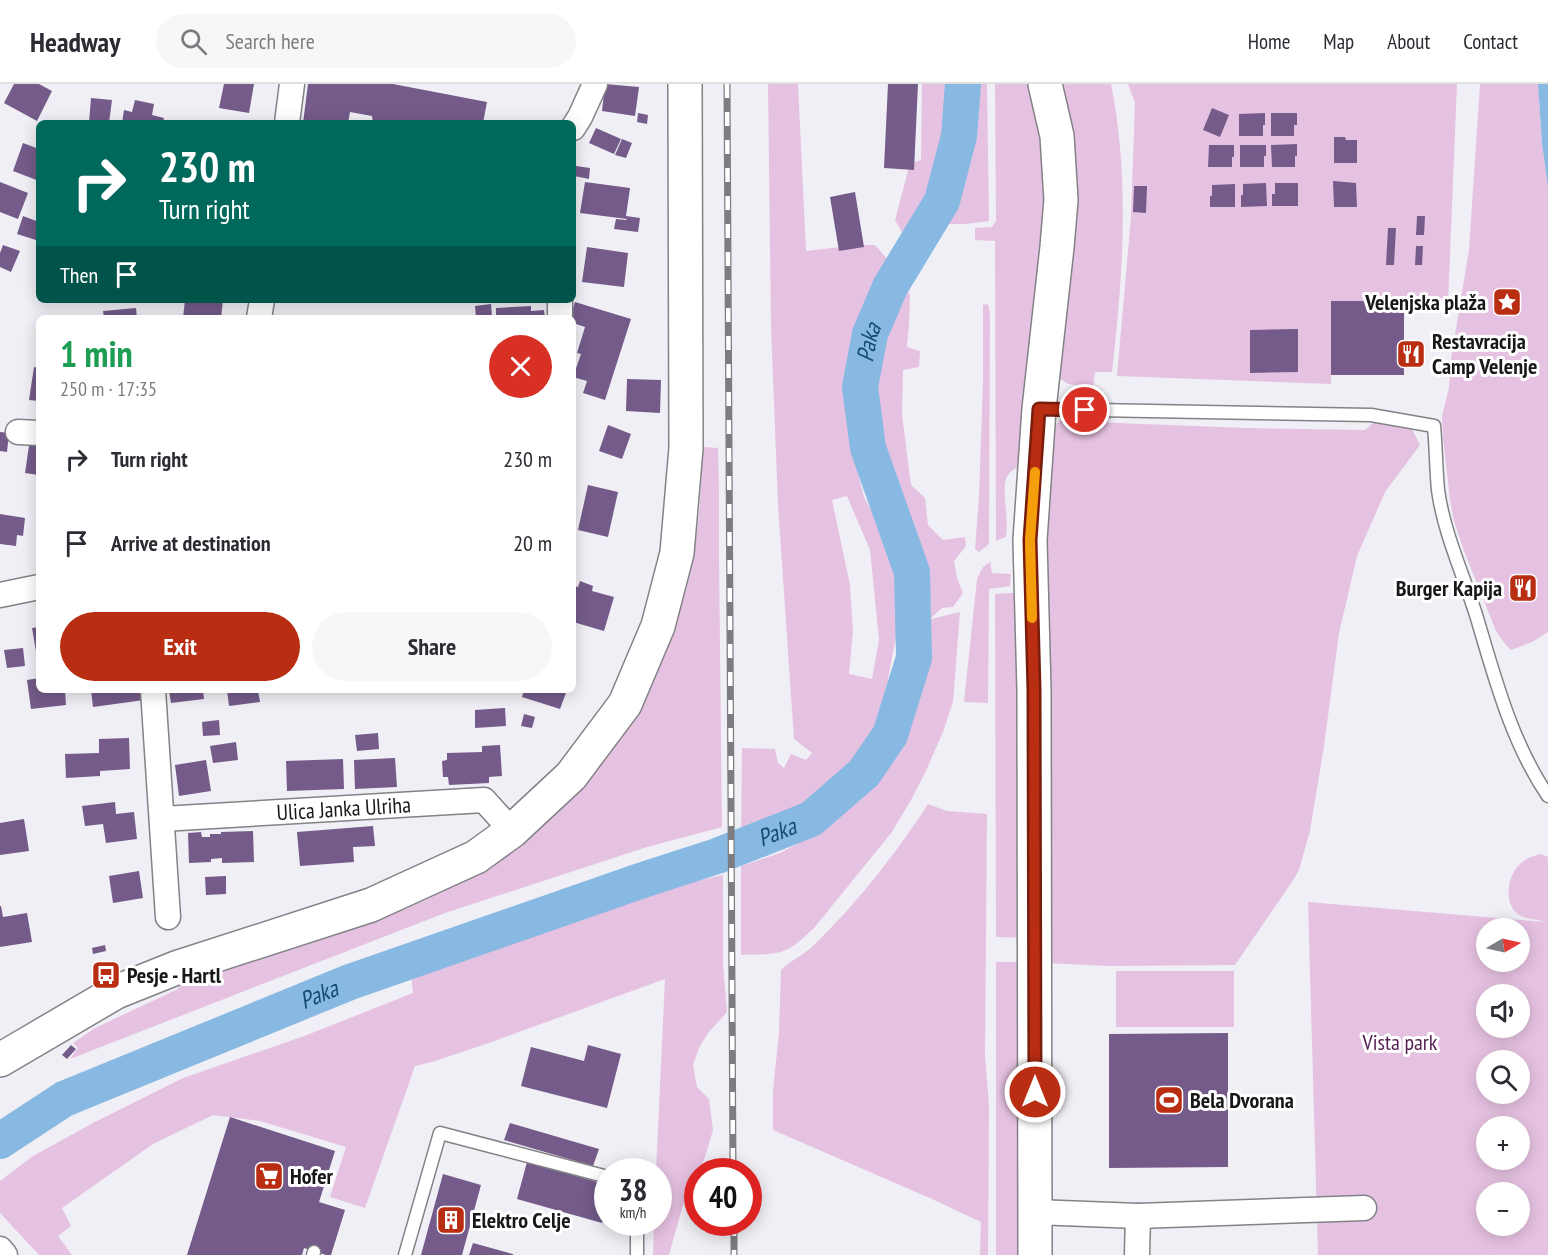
<!DOCTYPE html>
<meta charset="utf-8">
<style>
:root{--surface:#fff;--page:#f7f7f7;--text:#2b2b33;--muted:#7c7c81;--line:#e1e1e2;--accent:#b92d12}
body{margin:0;font-family:"PT Sans Narrow",sans-serif;background:var(--page);color:var(--text);height:100vh;display:flex;flex-direction:column;font-size:22px;white-space:nowrap}
*{box-sizing:border-box;margin:0}
p{font-size:20px;color:var(--muted)}
.icon{flex:none;width:33px;height:33px;fill:none;stroke:currentColor;stroke-width:2;stroke-linecap:round;stroke-linejoin:round}
.map{position:relative;flex:1;overflow:hidden}
.details{position:absolute;left:36px;top:231px;width:540px;height:378px;display:flex;flex-direction:column;background:var(--surface);border-radius:9px;box-shadow:0 3px 15px #0003}
.details>*{flex:none}
.hud{position:absolute;left:36px;top:36px;width:540px;height:183px;border-radius:9px;box-shadow:0 3px 15px #0003;background:#00695c;color:#fff;overflow:hidden}
.needle{width:39px;rotate:81deg}
.fabs{position:absolute;left:1476px;top:834px;display:grid;gap:12px}
.fabs a{display:grid;place-items:center;width:54px;height:54px;border-radius:50%;background:var(--surface);box-shadow:0 3px 15px #0003;font-size:30px}
.speed{position:absolute;left:594px;top:1074px;display:flex;gap:12px;font-size:30px;font-weight:700;text-align:center}
.speed>*{display:grid;place-content:center;width:78px;height:78px;border-radius:50%;background:var(--surface);box-shadow:0 3px 15px #0003;line-height:1}
.speed small{font-size:15px;font-weight:400}
.speed .limit{border:9px solid #d22;background:#fff;color:#111}
.pin{position:absolute;display:grid;place-items:center;width:51px;height:51px;color:#fff;margin:-26px;border:3px solid #fff;border-radius:50%;box-shadow:0 2px 6px #0007}
.me{position:absolute;width:66px;margin:-33px;rotate:0deg;stroke-linejoin:round;filter:drop-shadow(0 0 4px #0008)}
.turn{display:flex;align-items:center;gap:21px;height:126px;padding:0 24px;font-size:27px}
.turn .icon{width:78px;height:78px;stroke-width:2.5}
.turn b{display:block;font-size:42px;line-height:51px}
.then{display:flex;align-items:center;height:57px;padding:0 24px;background:#0003;gap:12px;font-size:22px}
.round{display:grid;place-items:center;flex:none;width:63px;height:63px;border-radius:32px;background:var(--page)}
.summary{display:flex;align-items:center;justify-content:space-between;height:102px;padding:0 24px}
h1{font-size:36px;font-weight:700;line-height:45px;color:#1e9e55}
.primary-button{display:flex;gap:12px;margin-top:auto;padding:12px 24px}
.primary-button a{flex:1;height:69px;border-radius:36px;background:var(--accent);color:#fff;font-size:24px;font-weight:700;line-height:69px;text-align:center}
.primary-button a+a{background:var(--page);color:var(--text)}
ul{padding:0;list-style:none}
li{display:flex;align-items:center;gap:18px;height:84px;padding:0 24px}
li div{flex:1}
li b{display:block;font-size:22px}
li em{font-style:normal}
header{display:flex;align-items:center;gap:36px;box-sizing:border-box;height:84px;padding:0 30px;background:var(--surface);border-bottom:2px solid var(--line)}
header strong{font-size:28px}
nav{display:flex;gap:33px;margin-inline-start:auto;font-size:21px}
.search{width:420px;height:54px;background:var(--page);display:flex;align-items:center;gap:15px;box-sizing:border-box;padding:0 21px;border-radius:33px;color:var(--muted);font-size:22px}
.map>svg:first-child{display:block}
.green{fill:#e6c2e2;fill-rule:evenodd}
.water{fill:#88b9e2}
.lines{fill:none;stroke-linecap:round;stroke-linejoin:round}
.river{stroke:#88b9e2;stroke-width:36}
.building{fill:#745b8a}
.lane-casing{stroke:#828287;stroke-width:15}
.street-casing{stroke:#828287;stroke-width:27}
.secondary-casing{stroke:#828287;stroke-width:36}
.lane{stroke:#fff;stroke-width:12}
.street{stroke:#fff;stroke-width:24}
.secondary{stroke:#fff;stroke-width:33}
.rail-casing{stroke:#7d7d81;stroke-width:7}
.rail{stroke:#fff;stroke-width:4.5;stroke-dasharray:14;stroke-linecap:butt}
.route-casing{stroke:#781d0c;stroke-width:15}
.route{stroke:#b92d12;stroke-width:10}
.slow{stroke:#f59e0b;stroke-width:10}
.labels{text-anchor:middle;stroke-width:6;stroke-linejoin:round;paint-order:stroke}
.poi-label{font-size:22px;font-weight:bold;fill:#18181a;stroke:#fff;text-anchor:start}
.street-label{font-size:22px;fill:#18181a;stroke:#fff}
.park-label{font-size:22px;fill:#561f54;stroke:#fff}
.water-label{font-size:24px;font-style:italic;fill:#164c74;stroke:#fff}
</style>
<header>
<strong>Headway</strong>
<div class="search"><svg class="icon" aria-label="search" viewBox="0 0 24 24"><circle cx="10" cy="10" r="6"/><path d="M15 15l6 6"/></svg>Search here</div>
<nav><a>Home</a><a>Map</a><a>About</a><a>Contact</a></nav>
</header>
<div class="map">
<svg width="1548" height="1171" viewBox="0 0 1548 1171">
<rect width="100%" height="100%" fill="#efeff5"/>
<path class="green" d="M768 0H798L806 167 858 161H875L890 178 855 255 848 291 852 364 864 413 880 443 896 493 902 520 888 595V619L879 644 854 682 826 708 799 726 761 745 741 753 742 664 775 665 778 679 784 684 791 670 806 676 812 669 794 655 778 421 771 243ZM847 412 870 466 879 556 872 595 849 590 853 547 850 501 832 416Z
M922 0H949V42L942 79 928 121 905 154 895 136 910 79 921 76Z
M974 0H987L989 137 966 140H940L950 125 969 55Z
M995 0H1032L1036 17 1047 96 1024 379C1017 383 1009 387 1006 395 1002 409 1009 435 1006 453L996 457 995 157 975 156V144L992 143 996 137Z
M1058 0H1111C1130 95 1123 192 1112 288H1095L1093 303 1068 300 1059 294Z
M1128 0H1457L1448 219 1331 233V300L1117 292 1131 133 1135 19Z
M1480 0H1538L1542 59 1548 104V548L1532 558 1511 566 1505 560 1496 547 1464 467 1454 437 1450 416 1443 354 1442 332 1449 304 1451 275 1469 166Z
M902 199 910 211 909 240 907 263 920 267 919 283 903 286 902 331 911 401 925 414 928 441 943 456 965 453 966 462 954 477 957 494 963 509 953 523 942 524 931 534V517L926 488 908 431 884 383 874 349 870 304 875 270 882 245Z
M988 220 990 231 989 460 979 468 975 465 979 412 983 298V221Z
M1083 330 1091 338 1247 344 1365 346 1375 337 1406 340 1413 347 1420 361 1385 408 1357 472 1339 549 1324 662 1310 747 1299 786 1292 798 1235 881 1109 882 1045 879 1046 359C1057 336 1057 335 1083 330Z
M703 363 718 364 719 404V472L722 743 647 763 445 829 70 975 78 964 73 959 95 944 178 905 180 901C221 888 261 875 301 862 360 843 420 823 473 791 488 783 501 772 514 762 533 747 553 733 570 716 628 658 670 573 689 494 699 451 701 407 703 363Z
M990 478 992 489 1011 490 1010 502 989 505 988 619 964 618 977 495 983 483Z
M1025 508 1024 854 996 853 995 510Z
M960 528 953 618 943 648 925 689 911 716 892 748 814 844C806 851 798 860 788 865 774 872 756 870 741 871V782L780 769 817 749 857 712 891 671 916 622 924 586 926 560 923 537Z
M928 720 947 727 987 730 985 971 989 1021 988 1171H980L981 1138 932 1115 773 1046V1007L779 948 781 886C791 876 804 871 814 861 859 817 894 772 928 720Z
M1541 770 1548 773V1171H1318L1308 818 1545 838C1538 835 1525 835 1519 831 1503 820 1507 792 1520 780 1526 774 1533 772 1541 770ZM1486 844H1520V878H1486ZM1486 910H1520V944H1486ZM1486 976H1520V1010H1486ZM1486 1042H1520V1076H1486ZM1486 1108H1520V1142H1486Z
M723 791V880L727 928 708 949 699 964 693 981 697 1003 709 1015 713 1046 705 1073 699 1087 698 1088 697 1090 683 1121 669 1171H653L654 1139 658 1138V1088L656 1087 665 895 483 961 432 978 415 982 365 1124 330 1113 346 1063 260 1037 213 1031 153 1060 62 1124 71 1142 58 1152 72 1171H39L0 1129V1097L33 1072 93 1039 183 994 307 951 413 909 411 888 664 804Z
M996 878H1026L1023 1171H996Z
M1116 887H1234V943H1116Z"/>
<path class="water" d="M1538 0H1548V104L1542 59Z"/>
<g class="lines">
<path class="river" id="s1" d="M0 1057 64 1015 350 898 640 797 717 772 811 735 864 689 890 651 914 574 912 488 868 364 860 303 870 250 890 203 942 117 959 52 963 0"/>
</g>
<path class="building" d="M14 0H39L52 7 37 37 4 19Z
M224 0H254L249 29 219 24Z
M308 0H393L487 18 483 39H407L393 36 391 39H373L372 32 350 28 348 39H303Z
M605 0 639 3 635 32 602 27Z
M888 0H918L914 86 884 84Z
M91 14 112 16 109 39H89Z
M135 16 154 20 152 31 164 34 163 39H122L124 26 132 28Z
M1212 24 1229 31 1220 53 1203 46Z
M638 29 648 31 647 40 637 38Z
M1265 29V41H1263V52H1239V30Z
M1271 29H1297V41H1294V52H1271Z
M596 44 621 55 614 70 589 59Z
M1334 53H1345L1346 56H1357V79H1334Z
M622 55 632 59 626 74 615 71Z
M23 59 39 65V97L13 87Z
M1297 60V72H1295V83H1272L1271 61Z
M1209 61H1234V73H1232V83H1208Z
M1240 61H1266V72H1264V83H1240Z
M576 82 590 84 589 95 574 92Z
M1333 97 1356 99 1357 123H1334Z
M0 98 28 109 18 135 0 128Z
M585 98 630 104 626 132 640 134 638 148 614 145 616 135 626 136 627 135 580 129Z
M1266 99 1267 122 1241 123V111H1243V100Z
M1275 99H1298V122H1272V110H1275Z
M1235 100V123H1210V112H1212V101Z
M1134 102H1147L1146 129 1133 128Z
M855 108 864 163 839 167 830 113Z
M23 132 39 138V157L17 150Z
M1417 132H1425L1424 151H1416Z
M1388 144H1396L1394 181H1386Z
M3 161 20 167 11 188 0 183V169Z
M1416 162H1423L1422 181H1415Z
M587 163 628 169 624 203 582 198Z
M185 216H223L221 234H183Z
M1331 217H1404V291H1331Z
M575 218 631 235 605 316 583 309 587 297 573 293 581 270 577 269 585 243 573 239V234H570Z
M491 220 492 233 476 234 475 222Z
M531 222V227L544 226 545 234H496V224Z
M136 224 137 234H104L103 227Z
M1298 245V288L1250 289V246Z
M34 283 39 284V317L29 316Z
M627 295 661 296 660 329 626 327Z
M608 341 631 350 622 375 599 367Z
M0 348 9 349 7 368 0 367Z
M30 355 39 356V391L25 389Z
M588 401 618 408 608 453 578 446Z
M0 430 25 434 23 452 17 451 16 462 0 460Z
M580 497 593 502 592 507 614 513 604 547 573 538V502L578 503Z
M39 543V572L37 573 32 544Z
M23 564 25 582 7 584 4 566Z
M39 594V606H65L66 621 31 625 27 596Z
M91 606H143L144 616 93 623Z
M169 606H203L204 615 171 619Z
M227 606H258L260 618 229 622Z
M524 606H567L560 625 522 613Z
M505 624 506 642 475 644V626Z
M524 630 535 633 532 644 521 642Z
M219 636 220 651 203 652 202 638Z
M378 649 379 665 357 667 355 651Z
M129 654 130 685 100 687V692L66 694 65 670 99 669V655Z
M236 658 238 676 213 679 210 662Z
M500 661 502 692 489 693V699L449 701 448 693H443L442 677 447 676V669L482 668V662Z
M395 674 397 703 355 705 354 676Z
M343 675 344 705 287 707 286 677Z
M206 676 211 707 179 712 175 681Z
M115 718 116 730 134 728 137 755 106 759 103 740 85 742 82 722Z
M24 735 29 767 0 771V739Z
M373 742 375 762 353 763 354 778 300 782 297 748Z
M253 747 254 778 222 779V774L211 775V778L189 779 188 749 201 748 202 753H210V750H221V748Z
M139 787 143 814 113 819 109 792Z
M226 792V810L206 811 205 793Z
M0 822H1L3 833 27 829 32 858 0 863Z
M105 861 106 867 93 870 92 864Z
M1228 949V1083L1109 1084V950Z
M71 961 76 965 67 975 62 971Z
M588 961 621 970 607 1024 521 1002 531 963 584 977Z
M230 1033 335 1067 319 1118 345 1126 331 1171H326L304 1164 302 1171H187Z
M510 1039 599 1065 593 1082 504 1056Z
M527 1078 608 1101V1121L602 1139 517 1115Z
M443 1090 481 1101 462 1171H421Z
M473 1159 513 1170V1171H469Z"/>
<g class="lines">
<g class="lane-casing">
<path id="lane" d="M1040 325 1371 331 1434 342C1436 363 1436 385 1438 406 1444 450 1464 492 1477 534 1495 595 1512 659 1548 712
M637 1138V1171
M313 1171 314 1168
M405 1171 440 1049 608 1093"/>
</g>
<g class="street-casing">
<g id="street">
<path d="M287 39 292 0"/>
<path d="M573 44 580 33 595 0"/>
<path d="M259 234 262 216"/>
<path d="M560 234V216"/>
<path d="M18 348 39 349"/>
<path d="M0 511 39 503"/>
<path d="M153 606 168 833"/>
<path id="s2" d="M162 735 484 716 512 747"/>
<path d="M1035 1128 1138 1132 1364 1124"/>
<path d="M0 1165 5 1171"/>
<path d="M1137 1171 1138 1132"/>
</g>
</g>
<g class="secondary-casing">
<path id="secondary" d="M0 976 116 908 176 884 371 821 476 773 512 747 571 692 625 620 658 542 677 469 686 364 685 0
M1035 1171 1034 606 1030 456 1039 325 1057 163 1061 116 1057 52 1045 0"/>
</g>
<use href="#lane" class="lane"/>
<use href="#street" class="street"/>
<use href="#secondary" class="secondary"/>
<g class="rail-casing">
<path id="rail" d="M727 0 733 1088
M734 1138V1171"/>
</g>
<use href="#rail" class="rail"/>
</g>
<g class="lines">
<g class="route-casing">
<path id="route" d="M1035 1008 1034 606 1030 456 1039 325 1085 326"/>
</g>
<use href="#route" class="route"/>
<path class="slow" d="M1032 534 1030 456 1035 388"/>
</g>
<defs>
<g id="sight-square" transform="scale(1.5)"><rect x="-9" y="-9" width="18" height="18" rx="4" fill="#b92d12" stroke="#fff"/><path d="M0-6L1.8-2.2L6-1.7L2.9 1.2L3.7 5.4L0 3.3L-3.7 5.4L-2.9 1.2L-6-1.7L-1.8-2.2Z" fill="#fff"/></g>
<g id="restaurant-square" transform="scale(1.5)"><rect x="-9" y="-9" width="18" height="18" rx="4" fill="#b92d12" stroke="#fff"/><path d="M-5-6h1v4h1v-4h1v4h1v-4h1v5L-1.5 .5V6h-2V.5L-5-1ZM5-6V6H3V1.5H1.5Q1.5-4 5-6Z" fill="#fff"/></g>
<g id="bus-square" transform="scale(1.5)"><rect x="-9" y="-9" width="18" height="18" rx="4" fill="#b92d12" stroke="#fff"/><path d="M-5-6H5V4H4V6H2V4H-2V6H-4V4H-5ZM-3.5-4V0h7V-4ZM-3.5 1.2v1.5H-2V1.2ZM2 1.2v1.5H3.5V1.2Z" fill="#fff"/></g>
<g id="stadium-square" transform="scale(1.5)"><rect x="-9" y="-9" width="18" height="18" rx="4" fill="#b92d12" stroke="#fff"/><path d="M0-5a6.5 5 0 1 0 0 10a6.5 5 0 1 0 0-10ZM-3.5-1.8h7v3.6h-7Z" fill="#fff"/></g>
<g id="supermarket-square" transform="scale(1.5)"><rect x="-9" y="-9" width="18" height="18" rx="4" fill="#b92d12" stroke="#fff"/><path d="M-6-5.5h2.5l.6 2H6L4.5 2H-2.5L-4.4-4H-6ZM-1.5 3.2a1.3 1.3 0 1 0 .1 0ZM3 3.2a1.3 1.3 0 1 0 .1 0Z" fill="#fff"/></g>
<g id="building-square" transform="scale(1.5)"><rect x="-9" y="-9" width="18" height="18" rx="4" fill="#b92d12" stroke="#fff"/><path d="M-4-6H4V6H1V3H-1V6H-4ZM-2.5-4.3h1.7v1.8h-1.7ZM.8-4.3h1.7v1.8H.8ZM-2.5-1h1.7V.8h-1.7ZM.8-1h1.7V.8H.8Z" fill="#fff"/></g>
</defs>
<g fill-rule="evenodd">
<use href="#sight-square" x="1507" y="218"/>
<use href="#restaurant-square" x="1411" y="270"/>
<use href="#restaurant-square" x="1523" y="504"/>
<use href="#bus-square" x="106" y="891"/>
<use href="#stadium-square" x="1169" y="1016"/>
<use href="#supermarket-square" x="269" y="1092"/>
<use href="#building-square" x="451" y="1136"/>
</g>
<g class="labels">
<g class="poi-label">
<text x="1486" y="226" text-anchor="end">Velenjska plaža</text>
<text x="1432" y="265">Restavracija<tspan x="1432" dy="25">Camp Velenje</tspan></text>
<text x="1502" y="512" text-anchor="end">Burger Kapija</text>
<text x="127" y="899">Pesje - Hartl</text>
<text x="1190" y="1024">Bela Dvorana</text>
<text x="290" y="1100">Hofer</text>
<text x="472" y="1144">Elektro Celje</text>
</g>
<g class="street-label">
<text dy="8" stroke="none"><textPath href="#s2" startOffset="182">Ulica Janka Ulriha</textPath></text>
</g>
<g class="park-label">
<text x="1400" y="966">Vista park</text>
</g>
<g class="water-label">
<text dy="8" stroke="none"><textPath href="#s1" startOffset="1396">Paka</textPath></text>
<text dy="8" stroke="none"><textPath href="#s1" startOffset="838">Paka</textPath></text>
<text dy="8" stroke="none"><textPath href="#s1" startOffset="352">Paka</textPath></text>
</g>
</g>
</svg>
<div class="fabs">
<a><svg class="needle" viewBox="-14 -14 28 28"><path d="M0-13l5 13h-10z" fill="#e53935"/><path d="M0 13l5-13h-10z" fill="#7c7c81"/></svg></a>
<a><svg class="icon" aria-label="sound" viewBox="0 0 24 24"><path d="M4 9h4l5-4v14l-5-4H4zM17 9q2 3 0 6"/></svg></a>
<a><svg class="icon" aria-label="search" viewBox="0 0 24 24"><circle cx="10" cy="10" r="6"/><path d="M15 15l6 6"/></svg></a>
<a>+</a>
<a>−</a>
</div>
<div class="speed"><div>38<small>km/h</small></div><div class="limit">40</div></div>
<div class="pin" style="left:1085px;top:326px;background:#d93025"><svg class="icon" aria-label="arrive" viewBox="0 0 24 24"><path d="M6 21V4h12l-3 4 3 4H6"/></svg></div>
<svg class="me" style="left:1035px;top:1008px" viewBox="-20 -20 40 40"><circle r="17" fill="#b92d12" stroke="#fff" stroke-width="3"/><path d="M0-11L8 9 0 5-8 9z" fill="#fff"/></svg>
<div class="hud">
<div class="turn"><svg class="icon" aria-label="right" viewBox="0 0 24 24"><path d="M7 20v-9h11M14 6l5 5-5 5"/></svg><div><b>230 m</b>Turn right</div></div>
<div class="then">Then<svg class="icon" aria-label="arrive" viewBox="0 0 24 24"><path d="M6 21V4h12l-3 4 3 4H6"/></svg></div>
</div>
<section class="details">
<div class="summary"><div><h1>1 min</h1><p>250 m · 17:35</p></div><a class="round" style="background:#d93025;color:#fff"><svg class="icon" aria-label="close" viewBox="0 0 24 24"><path d="M6 6l12 12M18 6L6 18"/></svg></a></div>
<ul>
<li><svg class="icon" aria-label="right" viewBox="0 0 24 24"><path d="M7 20v-9h11M14 6l5 5-5 5"/></svg><div><b>Turn right</b></div><em>230 m</em></li>
<li><svg class="icon" aria-label="arrive" viewBox="0 0 24 24"><path d="M6 21V4h12l-3 4 3 4H6"/></svg><div><b>Arrive at destination</b></div><em>20 m</em></li>
</ul>
<div class="primary-button"><a>Exit</a><a>Share</a></div>
</section>
</div>
